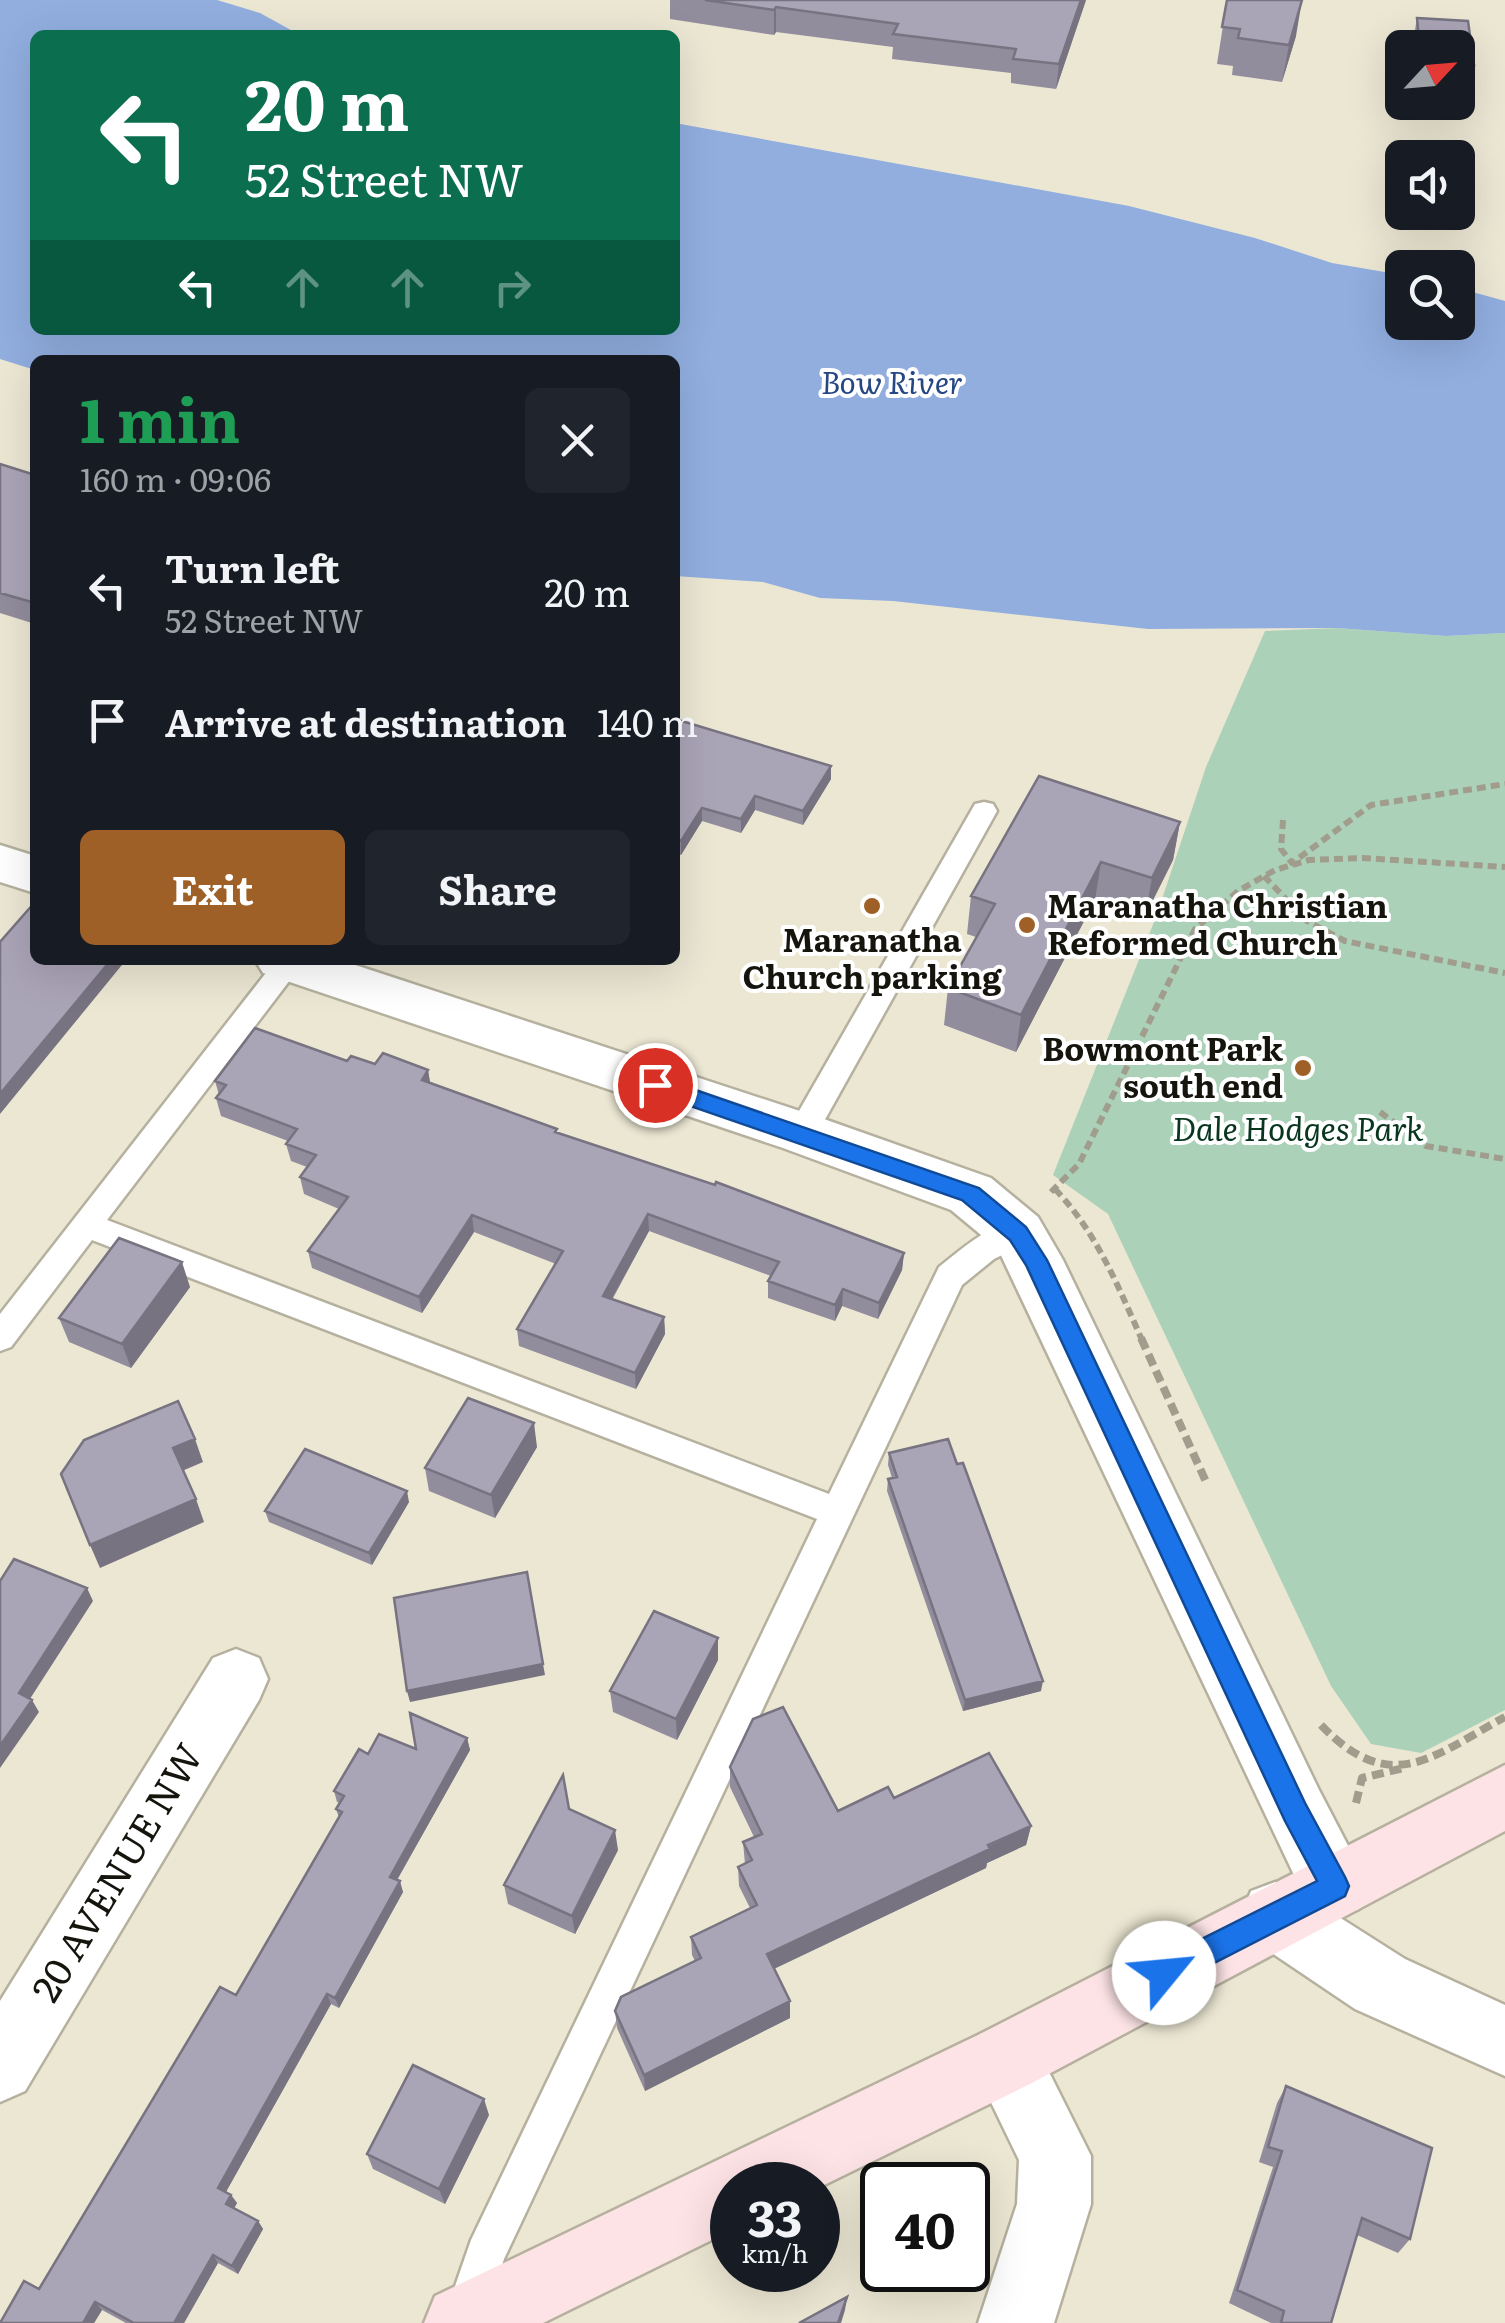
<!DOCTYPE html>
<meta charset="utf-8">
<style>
:root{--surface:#171b24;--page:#20242c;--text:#f1f3f6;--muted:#9ea1a6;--accent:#9e6026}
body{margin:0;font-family:Literata,serif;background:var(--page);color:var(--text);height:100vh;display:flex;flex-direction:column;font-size:38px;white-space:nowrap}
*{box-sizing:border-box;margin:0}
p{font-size:32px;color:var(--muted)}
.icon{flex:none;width:55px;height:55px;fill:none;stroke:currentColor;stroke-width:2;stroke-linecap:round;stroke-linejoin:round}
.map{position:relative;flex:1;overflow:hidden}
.side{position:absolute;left:30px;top:355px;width:650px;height:610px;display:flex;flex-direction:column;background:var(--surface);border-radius:15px;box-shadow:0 10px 40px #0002}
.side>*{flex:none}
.banner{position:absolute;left:30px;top:30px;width:650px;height:305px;border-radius:15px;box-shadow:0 10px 40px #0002;background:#0b6e4f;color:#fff;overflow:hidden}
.needle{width:65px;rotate:64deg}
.fabs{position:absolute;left:1385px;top:30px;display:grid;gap:20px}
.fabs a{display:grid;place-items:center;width:90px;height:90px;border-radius:15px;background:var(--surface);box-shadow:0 10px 40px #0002;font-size:50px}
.speed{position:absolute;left:710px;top:2162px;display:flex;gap:20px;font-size:50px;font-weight:700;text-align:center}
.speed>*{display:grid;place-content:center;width:130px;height:130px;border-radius:50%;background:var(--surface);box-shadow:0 10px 40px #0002;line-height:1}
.speed small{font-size:25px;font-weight:400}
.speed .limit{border:5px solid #111;border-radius:15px;background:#fff;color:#111}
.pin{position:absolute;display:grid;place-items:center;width:85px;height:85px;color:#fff;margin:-42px;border:5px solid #fff;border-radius:50%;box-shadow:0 2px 10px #0007}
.me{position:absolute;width:110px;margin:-55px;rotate:62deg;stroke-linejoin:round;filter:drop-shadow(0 0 8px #0008)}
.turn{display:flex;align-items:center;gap:35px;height:210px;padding:0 50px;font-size:45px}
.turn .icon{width:130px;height:130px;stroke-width:2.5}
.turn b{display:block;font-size:70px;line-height:85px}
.lanes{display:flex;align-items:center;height:95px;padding:0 50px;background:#0003;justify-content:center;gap:50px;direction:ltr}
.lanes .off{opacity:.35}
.round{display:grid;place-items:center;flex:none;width:105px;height:105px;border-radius:15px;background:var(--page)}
.headline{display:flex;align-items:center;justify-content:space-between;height:170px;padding:0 50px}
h1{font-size:60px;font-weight:700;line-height:75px;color:#1e9e55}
.button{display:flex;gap:20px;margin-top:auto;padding:20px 50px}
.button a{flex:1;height:115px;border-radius:15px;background:var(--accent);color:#fff;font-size:40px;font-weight:700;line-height:115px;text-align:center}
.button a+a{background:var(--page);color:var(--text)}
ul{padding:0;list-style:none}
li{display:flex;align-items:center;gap:30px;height:130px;padding:0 50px}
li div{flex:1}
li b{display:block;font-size:38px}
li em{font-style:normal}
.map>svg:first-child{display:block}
.green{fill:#acd1b9}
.water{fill:#91aedf}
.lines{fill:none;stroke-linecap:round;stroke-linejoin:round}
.lane-casing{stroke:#b5b19e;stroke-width:5}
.street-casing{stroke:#b5b19e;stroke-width:5}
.secondary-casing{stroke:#b5b19e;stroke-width:5}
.path-far1{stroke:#a09d8d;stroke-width:6;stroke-dasharray:9 5;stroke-linecap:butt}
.path{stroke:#a09d8d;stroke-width:8;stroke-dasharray:12 6;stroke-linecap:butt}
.lane{fill:#fff;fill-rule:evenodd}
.street{fill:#fff;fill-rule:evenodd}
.secondary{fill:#fde3e5;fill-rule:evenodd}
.wall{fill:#928d9d}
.shaded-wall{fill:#777380}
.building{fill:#aaa4b7;stroke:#777380;stroke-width:2.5}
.route{fill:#1a73e8;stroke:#114b97;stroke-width:2.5}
.poi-dot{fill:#9e6026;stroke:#fff;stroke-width:4}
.labels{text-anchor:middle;stroke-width:8;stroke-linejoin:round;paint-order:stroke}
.far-water-label{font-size:30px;font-style:italic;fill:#254783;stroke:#fff}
.poi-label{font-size:32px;font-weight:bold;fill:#15140d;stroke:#fff;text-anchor:start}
.park-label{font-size:32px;font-style:italic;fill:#08361f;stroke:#fff}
.near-street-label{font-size:38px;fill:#15140d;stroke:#fff}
</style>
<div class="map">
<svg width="1505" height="2323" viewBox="0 0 1505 2323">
<rect width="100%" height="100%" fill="#ece7d3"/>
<path class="green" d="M1337 628 1446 636 1505 633V1710L1421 1753 1371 1744 1331 1686 1108 1214 1053 1175 1156 917 1206 767 1265 631Z"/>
<path class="water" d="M0 0H217L260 13 300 35H35V330H675V123L1129 206 1255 238 1332 263 1402 275V322H1458V288L1505 301V633L1446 636 1337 628 1148 629 893 601 820 598 763 582 675 576V360H35V370L0 359Z"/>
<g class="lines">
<g class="lane-casing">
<path id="lane" d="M984 802 993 804 997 811 813 1141 802 1145 791 1141 787 1133 791 1125 975 804Z
M276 960 303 963 107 1220 829 1494 939 1267C961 1250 999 1214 1029 1224L1033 1233 1029 1242 994 1259 962 1285 504 2259 483 2323H449L445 2315 471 2240 817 1519 92 1240 11 1347 0 1351V1314Z"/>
</g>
<g class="street-casing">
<path id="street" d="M0 845 35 856V893L0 882Z
M255 960H340L821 1118 991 1178 1038 1217 1063 1260 1319 1790 1369 1886 1359 1909 1339 1917 1405 1959 1505 2005V2076L1355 2009 1251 1939 1241 1915 1251 1891 1275 1882 1303 1894 998 1249 951 1210 783 1148 263 973Z
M236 1649 259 1658 268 1679 259 1700 25 2091 0 2102V2001L213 1658Z
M1005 2024 1030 2034 1091 2156V2204L1054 2323H978L1017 2204 1019 2160 970 2059 980 2034Z"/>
</g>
<g class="secondary-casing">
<path id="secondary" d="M1505 1765V1831L1030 2084 818 2188V2185H732V2230L543 2323H424L435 2296 980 2034Z"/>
</g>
<path class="path-far1" d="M1283 820 1281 849 1292 863 1371 805 1505 784
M1264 876 1307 921 1345 941 1505 973
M1380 1112 1426 1146 1505 1159
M1055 1189C1097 1233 1118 1286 1142 1340
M1051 1192 1079 1164 1195 929 1238 891 1275 870 1309 860 1363 858 1505 867"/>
<path class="path" d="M1141 1338 1207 1484
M1321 1725C1391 1798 1433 1756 1505 1717
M1356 1803 1362 1778 1404 1768"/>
<use href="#lane" class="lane"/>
<use href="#street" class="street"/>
<use href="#secondary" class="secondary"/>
</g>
<path class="wall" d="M670 0H1086L1056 89 1011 83V73L892 59 893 47 776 32 774 35 670 19Z
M1227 0 1296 36 1282 82 1232 75 1233 66 1217 64Z
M1417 18 1468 21 1474 65 1468 90 1458 89V48H1412Z
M0 464 35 475V624L0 613Z
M675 719 831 779 803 825 755 810 741 833 702 821 681 855 675 853Z
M1180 822 1173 860 1145 916 1095 900 1016 1052 944 1025 948 988 976 937 967 934 971 896Z
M347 1061 428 1070 430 1083 557 1129V1133L904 1253 902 1270 878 1319 842 1306 835 1321 768 1298V1281L771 1276 649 1231 612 1300 664 1317 665 1334 636 1389 519 1346 517 1329 556 1264 474 1232 422 1313 312 1268 308 1251 339 1209 304 1194 300 1177 307 1167 291 1161 286 1144 288 1141 221 1116 216 1098 219 1095 215 1081Z
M190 1287 131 1368 69 1342 59 1318Z
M537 1447 495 1518 429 1491 425 1468Z
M889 1453 957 1464 1041 1691 963 1711 887 1491 888 1479 892 1478 888 1465Z
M409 1502 372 1565 269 1522 265 1511Z
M718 1638V1660L677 1740 613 1712 610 1691Z
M467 1738 470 1750 397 1880 403 1892 339 2008 331 2004 226 2192 231 2195 237 2203 234 2208 258 2221 263 2229 238 2274 218 2263 184 2323H126L102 2310 94 2323H0L39 2289 236 1995 339 1818 336 1809 340 1803 337 1802 334 1791 368 1754 416 1749Z
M730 1767 838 1811 894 1798 1031 1826 1026 1845 987 1863 986 1868 774 1969 790 2001V2018L645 2091 617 2028 615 2011 695 1961 692 1955 691 1937 750 1908 739 1886 738 1867 745 1864 743 1842 754 1837 730 1787Z
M569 1809 618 1850 575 1934 508 1904 504 1885Z
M1286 2086 1410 2239 1398 2253 1357 2235 1331 2323H1271L1229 2303 1273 2167 1259 2162 1277 2103Z
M489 2115 445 2204 373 2169 367 2154Z"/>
<path class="shaded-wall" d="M1081 0H1086L1056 89 1059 64Z
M1302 0 1296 36 1282 82 1289 45Z
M776 7V32L774 35V10Z
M831 766V779L803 825V811Z
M755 796V810L741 833V819Z
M702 808V821L681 855V841Z
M1180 822 1173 860 1145 916 1152 878Z
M1101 862 1095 900 1016 1052 1021 1015Z
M111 960H126L0 1114V1094Z
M428 1070 431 1088 422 1080Z
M648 1214 649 1231 604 1313 603 1296Z
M472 1215 474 1232 422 1313 419 1297Z
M904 1253 902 1270 878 1319 879 1303Z
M182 1262 190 1287 131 1368 122 1344Z
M843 1289 842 1306 835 1321V1305Z
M664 1317 665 1334 636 1389 635 1373Z
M534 1423 537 1447 495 1518 491 1495Z
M195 1439 203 1462 182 1471 173 1448Z
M407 1491 409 1502 372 1565 369 1553Z
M196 1499 204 1522 100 1568 90 1545Z
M87 1588 93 1601 26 1705 19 1693Z
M718 1638V1660L677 1740 676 1719Z
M543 1664 545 1675 410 1702 407 1691Z
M1043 1681 1041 1691 963 1711 965 1700Z
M32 1700 39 1712 0 1768V1746Z
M467 1738 470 1750 393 1887 390 1877Z
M1031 1826 1026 1845 987 1863 986 1868 767 1972V1954Z
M615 1830 618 1850 575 1934 572 1916Z
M400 1881 403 1892 339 2008 335 1998Z
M327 1994 331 2004 223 2197 218 2188Z
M790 2001V2018L645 2091 644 2075Z
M484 2099 489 2115 445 2204 439 2189Z
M231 2195 237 2203 232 2212 226 2204Z
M258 2221 263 2229 238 2274 232 2266Z
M213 2255 218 2263 184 2323H174Z
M847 2297 845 2310 841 2323H838Z
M95 2302 102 2310 94 2323H83Z"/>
<path class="building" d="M705 0H1081L1059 64 1013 59 1016 49 893 34 898 24 776 7 774 10Z
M1227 0H1302L1289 45 1238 38 1240 29 1222 27Z
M1417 18 1468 21 1474 65 1458 63V48H1420Z
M0 464 35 475V603L0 593Z
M675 719 831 766 803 811 755 796 741 819 702 808 681 841 675 839Z
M1039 776 1180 822 1152 878 1101 862 1021 1015 948 988 995 904 971 896Z
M35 902V960H111L0 1094V942Z
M255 1028 347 1061 351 1056 375 1064 383 1053 428 1070 422 1080 557 1129 555 1132 715 1185 716 1182 904 1253 879 1303 843 1289 835 1305 768 1281 779 1262 648 1214 603 1296 664 1317 635 1373 517 1329 563 1251 472 1215 419 1297 308 1251 348 1197 300 1177 316 1155 286 1144 297 1129 216 1098 226 1085 215 1081Z
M119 1238 182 1262 122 1344 59 1318Z
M468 1398 534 1423 491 1495 425 1468Z
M178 1401 195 1439 173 1448 196 1499 90 1545 61 1474 84 1440Z
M948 1439 957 1464 963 1463 1043 1681 965 1700 888 1479 897 1477 889 1453Z
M305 1449 407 1491 369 1553 265 1511Z
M14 1559 87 1588 19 1693 32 1700 0 1746V1581Z
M527 1572 543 1664 407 1691 394 1598Z
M654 1611 718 1638 676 1719 610 1691Z
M783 1707 838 1811 888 1787 894 1798 989 1753 1031 1826 988 1845 990 1849 767 1954 790 2001 644 2075 615 2011 621 1997 701 1958 691 1937 757 1905 738 1867 752 1860 743 1842 762 1834 730 1767 753 1719Z
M410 1713 467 1738 390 1877 400 1881 335 1998 327 1994 218 2188 231 2195 226 2204 258 2221 232 2266 213 2255 174 2323H134L95 2302 83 2323H0L24 2281 39 2289 220 1987 236 1995 342 1812 336 1809 344 1796 334 1791 359 1749 368 1754 379 1734 416 1749Z
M563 1775 569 1809 615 1830 572 1916 504 1885Z
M413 2065 484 2099 439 2189 367 2154Z
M1286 2086 1432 2148 1410 2239 1362 2218 1331 2323H1281L1284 2311 1237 2290 1282 2151 1268 2147Z
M847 2297 838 2323H799Z"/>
<path class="route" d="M655 1076 979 1188 1026 1227 1047 1260 1305 1803 1345 1877 1349 1886 1345 1896 1175 1983 1164 1987 1154 1983 1150 1973 1154 1963 1317 1881 1285 1821 1026 1265 1010 1240 962 1200 647 1091 644 1085Z"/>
<g class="poi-dot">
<circle cx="872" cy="906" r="10"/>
<circle cx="1027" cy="925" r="10"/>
<circle cx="1303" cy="1068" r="10"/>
</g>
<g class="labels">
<g class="far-water-label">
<text x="892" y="394">Bow River</text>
</g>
<g class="poi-label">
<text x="1047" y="918">Maranatha Christian<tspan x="1047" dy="37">Reformed Church</tspan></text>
<text x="872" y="952" text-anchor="middle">Maranatha<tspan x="872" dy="37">Church parking</tspan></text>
<text x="1283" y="1061" text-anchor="end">Bowmont Park<tspan x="1283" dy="37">south end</tspan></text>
</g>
<g class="park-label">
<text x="1298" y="1141">Dale Hodges Park</text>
</g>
<g class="near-street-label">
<text transform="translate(118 1873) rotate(-59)" y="13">20 AVENUE NW</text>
</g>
</g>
</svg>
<div class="fabs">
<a><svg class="needle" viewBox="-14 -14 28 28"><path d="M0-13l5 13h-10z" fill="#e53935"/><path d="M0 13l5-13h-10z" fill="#9ea1a6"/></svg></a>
<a><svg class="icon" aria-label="sound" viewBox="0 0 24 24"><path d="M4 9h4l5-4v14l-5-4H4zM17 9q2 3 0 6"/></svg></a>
<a><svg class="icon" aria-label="search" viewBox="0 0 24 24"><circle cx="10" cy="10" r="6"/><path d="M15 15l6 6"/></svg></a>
</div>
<div class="speed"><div>33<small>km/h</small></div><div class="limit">40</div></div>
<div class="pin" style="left:655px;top:1085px;background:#d93025"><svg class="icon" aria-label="arrive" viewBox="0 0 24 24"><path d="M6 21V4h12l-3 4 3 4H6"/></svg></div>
<svg class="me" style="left:1164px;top:1973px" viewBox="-20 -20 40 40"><circle r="19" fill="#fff"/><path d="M0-13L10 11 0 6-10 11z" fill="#1a73e8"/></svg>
<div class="banner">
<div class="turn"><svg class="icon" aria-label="left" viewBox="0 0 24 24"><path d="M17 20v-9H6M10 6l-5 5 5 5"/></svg><div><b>20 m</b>52 Street NW</div></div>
<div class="lanes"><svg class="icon" aria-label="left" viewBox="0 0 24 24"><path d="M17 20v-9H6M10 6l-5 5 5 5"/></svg><svg class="icon off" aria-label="ahead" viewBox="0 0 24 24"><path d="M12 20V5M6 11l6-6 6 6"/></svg><svg class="icon off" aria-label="ahead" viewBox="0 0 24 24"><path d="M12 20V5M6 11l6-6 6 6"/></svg><svg class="icon off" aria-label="right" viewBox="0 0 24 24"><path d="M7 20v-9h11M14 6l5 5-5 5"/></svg></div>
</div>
<section class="side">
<div class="headline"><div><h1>1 min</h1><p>160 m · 09:06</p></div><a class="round"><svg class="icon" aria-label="close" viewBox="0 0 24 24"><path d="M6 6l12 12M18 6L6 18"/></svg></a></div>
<ul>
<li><svg class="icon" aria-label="left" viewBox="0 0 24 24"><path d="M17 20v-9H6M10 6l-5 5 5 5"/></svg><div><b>Turn left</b><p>52 Street NW</p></div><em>20 m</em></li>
<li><svg class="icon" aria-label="arrive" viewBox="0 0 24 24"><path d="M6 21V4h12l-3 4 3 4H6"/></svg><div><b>Arrive at destination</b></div><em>140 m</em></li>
</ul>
<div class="button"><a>Exit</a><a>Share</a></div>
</section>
</div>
